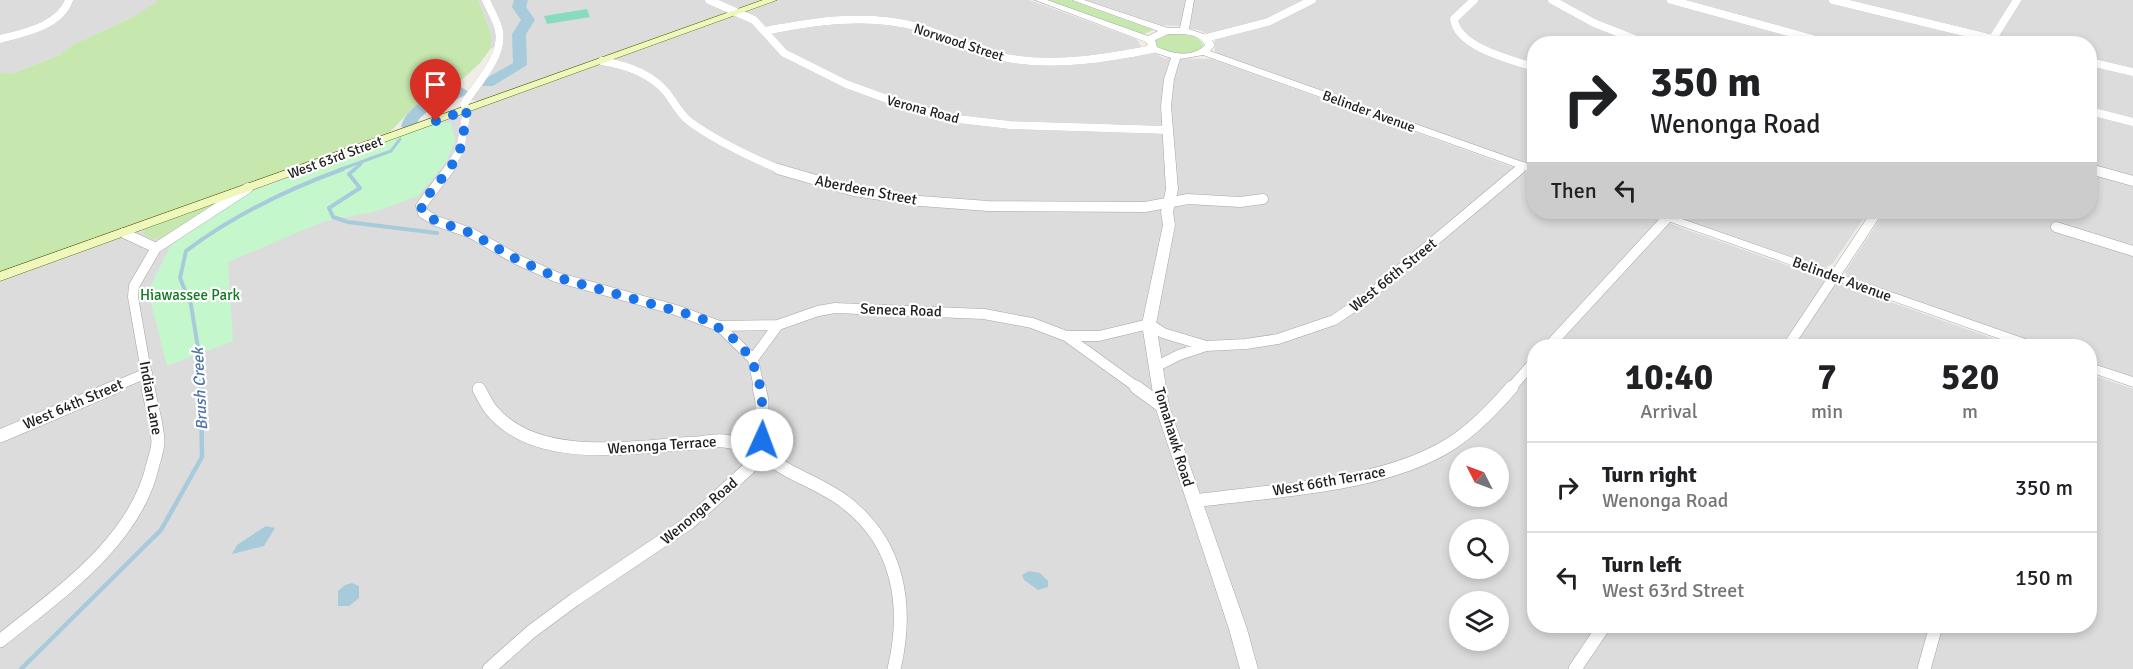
<!DOCTYPE html>
<style>
:root{--surface:#fff;--page:#f6f6f6;--text:#202124;--muted:#757577;--line:#e0e0e0}
body{margin:0;font-family:Signika,sans-serif;background:var(--page);color:var(--text);height:100vh;display:flex;flex-direction:column;font-size:22px;white-space:nowrap}
*{box-sizing:border-box;margin:0}
p{font-size:20px;color:var(--muted)}
.icon{flex:none;width:33px;height:33px;fill:none;stroke:currentColor;stroke-width:2;stroke-linecap:round;stroke-linejoin:round}
.map{position:relative;flex:1;overflow:hidden}
.details{position:absolute;left:1527px;top:339px;width:570px;height:294px;display:flex;flex-direction:column;background:var(--surface);border-radius:24px;box-shadow:0 3px 9px #0003}
.details>*{flex:none}
.top-card{position:absolute;left:1527px;top:36px;width:570px;height:183px;border-radius:24px;box-shadow:0 3px 9px #0003;background:#fff;color:var(--text);overflow:hidden}
.needle{width:39px;rotate:312deg}
.buttons{position:absolute;left:1449px;top:447px;display:grid;gap:12px}
.buttons a{display:grid;place-items:center;width:60px;height:60px;border-radius:50%;background:var(--surface);box-shadow:0 3px 9px #0003;font-size:30px}
.pin{position:absolute;display:grid;place-items:center;width:51px;height:51px;color:#fff;margin:-62px -26px;border-radius:50% 50% 50% 0;rotate:-45deg;box-shadow:0 0 6px #0007}
.pin .icon{rotate:45deg}
.me{position:absolute;width:66px;margin:-33px;rotate:2deg;stroke-linejoin:round;filter:drop-shadow(0 0 4px #0008)}
.turn{display:flex;align-items:center;gap:21px;height:126px;padding:0 24px;font-size:27px}
.turn .icon{width:78px;height:78px;stroke-width:2.5}
.turn b{display:block;font-size:42px;line-height:51px}
.then{display:flex;align-items:center;height:57px;padding:0 24px;background:#0003;gap:12px;font-size:22px}
.eta{display:flex;justify-content:space-evenly;align-items:center;height:102px;text-align:center}
.eta b{font-size:36px;font-weight:700;line-height:42px}
ul{padding:0;list-style:none}
li{display:flex;align-items:center;gap:18px;height:90px;padding:0 24px;border-top:2px solid var(--line)}
li div{flex:1}
li b{display:block;font-size:22px}
li em{font-style:normal}
.map>svg:first-child{display:block}
.residential{fill:#dddcdc;fill-rule:evenodd}
.grass{fill:#c6e7ae}
.park{fill:#c5f7cd}
.pitch{fill:#87dbc1}
.water{fill:#a8cbdb}
.lines{fill:none;stroke-linecap:round;stroke-linejoin:round}
.stream-far2{stroke:#a8cbdb;stroke-width:3}
.stream-far1{stroke:#a8cbdb;stroke-width:4}
.stream{stroke:#a8cbdb;stroke-width:4.5}
.river{fill:#a8cbdb;fill-rule:evenodd}
.minor-far2-casing{stroke:#a6a6a6;stroke-width:8}
.minor-far1-casing{stroke:#a6a6a6;stroke-width:11}
.minor-casing{stroke:#a6a6a6;stroke-width:14}
.tertiary-casing{stroke:#a6a6a6;stroke-width:1}
.secondary-casing{stroke:#5f720a;stroke-width:1}
.minor-far2{stroke:#fff;stroke-width:8}
.minor-far1{stroke:#fff;stroke-width:10}
.minor{stroke:#fff;stroke-width:13}
.tertiary{fill:#fff;fill-rule:evenodd}
.secondary{fill:#eff7bc;fill-rule:evenodd}
.route{stroke:#1a73e8;stroke-width:10;stroke-dasharray:0 18}
.labels{text-anchor:middle;stroke-width:4.5;stroke-linejoin:round;paint-order:stroke}
.far-street-label{font-size:14px;fill:#1f1f1f;stroke:#fff}
.street-label{font-size:15px;fill:#1f1f1f;stroke:#fff}
.park-label{font-size:15px;fill:#107a21;stroke:#fff}
.water-label{font-size:16px;font-style:italic;fill:#4f76ab;stroke:#fff}
</style>
<div class="map">
<svg width="2133" height="669" viewBox="0 0 2133 669">
<rect width="100%" height="100%" fill="#efede6"/>
<path class="residential" d="M0 0H157L158 2 131 18 72 45 60 55 11 74 0 72Z
M478 0H764L478 102 470 99 500 49 491 48V34Z
M778 0H1029L1136 39 1142 47 1164 58 1212 59 1534 175V212H1637L2014 346H1534V626H2090V374L2133 389V669H0V281ZM1460 458H1498V496H1460ZM1460 530H1498V568H1460ZM1460 602H1498V640H1460Z
M1086 0H2133V378L2090 362V346H2045L1861 282 1849 277 1845 272 1885 212H2090V44H1534V167L1218 54 1215 52V40L1202 31 1179 26 1161 25Z
M1662 212H1868L1833 263 1825 268Z"/>
<path class="grass" d="M157 0H478L491 34V48L480 63 465 77 442 94 412 109 390 132 0 271V72L11 74 60 55 72 45 131 18 157 2Z
M1042 0H1070L1153 30 1142 35Z
M1171 33 1194 36 1202 42 1203 46C1190 60 1170 53 1155 46V40Z
M217 203 163 238 152 239 142 233 150 226Z"/>
<path class="park" d="M438 123H451L455 141 446 162 418 196 377 211 322 222 228 262 233 341 167 366 148 291 170 247 181 234 244 194Z"/>
<path class="pitch" d="M587 9 590 17 547 24 544 16Z"/>
<path class="water" d="M266 526 275 528 264 546 232 554 237 545Z
M1029 571 1040 573 1048 581V587L1038 590 1024 580 1022 575Z
M352 583 359 586V598L349 606H338V591L345 585Z"/>
<g class="lines">
<path class="stream-far2" d="M339 170 391 151 400 139
M354 170 361 164"/>
<path class="stream-far1" d="M355 169 349 174 360 188 329 208 333 217 348 222 437 233
M201 388V366L191 305 180 278 186 251C234 215 288 189 343 169"/>
<path class="stream" d="M21 669 161 530 202 457 201 387"/>
<path class="river" d="M514 0H528L526 7 535 20 526 34 527 65 493 86H483L480 83 483 80 513 63 512 34 521 20 512 7Z
M461 87 469 92 466 95 428 111 419 119 415 129H403L401 126C409 102 438 93 461 87Z"/>
<g class="minor-far2-casing">
<path id="minor-far2" d="M709 0 754 20 784 53 846 84 912 108 958 119 1010 125 1167 130
M1474 0 1454 19C1457 47 1511 60 1534 67
M1552 0 1594 23 1647 44
M1671 0 1831 44
M1833 0 2013 44
M765 31C815 21 868 13 918 27 950 36 980 54 1013 59 1060 66 1107 58 1153 49
M1206 38 1268 22 1312 0
M0 39C24 33 60 26 69 0
M1990 43 2017 0
M602 61C626 65 651 73 667 93 674 102 681 116 690 122 718 142 750 157 781 170
M2090 62 2133 72
M2090 111 2133 122
M2090 169 2094 170
M448 170 460 150 467 110 464 104C476 84 504 57 499 31 497 20 490 10 486 0
M1518 170 1523 166"/>
</g>
<g class="minor-far1-casing">
<path id="minor-far1" d="M449 169 421 206 423 213 436 221 471 233 516 259 556 277 676 310 719 326 753 359 759 388
M778 169 854 191 920 201 988 206 1145 207 1188 199 1240 202 1263 199
M2090 169 2133 181
M2056 227 2133 251
M124 233 156 248
M719 326 778 325
M1066 336 1138 388
M1549 346 1668 217
M1788 346 1877 212
M753 359 778 325 818 311 835 308 984 314 1032 323 1066 336H1099L1149 324 1163 333 1206 346 1246 344 1278 339 1334 320 1365 299 1520 169
M1155 367 1179 355 1206 346
M111 388 147 373
M149 388 133 297 134 286 156 248 248 188
M1511 388 1534 362"/>
</g>
<g class="minor-casing">
<path id="minor" d="M1136 387 1162 406
M479 389C483 396 487 406 493 412 539 465 635 446 697 443 705 442 715 440 724 441 747 443 769 460 789 471 808 481 828 489 845 502 899 543 909 606 894 669
M0 436 115 387
M1194 501C1274 490 1384 487 1452 443 1475 428 1494 408 1512 387
M0 641C58 594 136 542 153 464 155 457 158 448 158 441 157 423 151 405 148 387
M489 669 532 631 574 600 690 522 749 468 762 440V401L759 387
M1575 669 1604 626
M1924 669 1936 626"/>
</g>
<g class="tertiary-casing">
<path id="tertiary" d="M1035 0H1047L1148 36 1158 31 1072 0H1084L1168 28H1180L1186 0H1194L1189 29 1209 36 1215 45 1210 51 1534 166V173L1530 172 1203 55 1180 59 1174 79 1171 106 1178 189 1173 212 1175 225 1156 324 1169 406 1247 629 1258 669H1240L1229 629 1155 406 1142 324 1163 225 1161 212 1166 189 1161 106 1164 79 1171 58 1150 51 1146 42ZM1168 34C1181 34 1198 32 1205 45 1192 58 1173 54 1157 47L1155 40Z
M1646 212H1662L2037 343 2039 346H2020L1648 214Z
M2090 363 2133 377V387L2090 372Z"/>
</g>
<g class="secondary-casing">
<path id="secondary" d="M763 0H777L0 281V272Z"/>
</g>
<use href="#minor-far2" class="minor-far2"/>
<use href="#minor-far1" class="minor-far1"/>
<use href="#minor" class="minor"/>
<use href="#tertiary" class="tertiary"/>
<use href="#secondary" class="secondary"/>
</g>
<g class="lines">
<path class="route" d="M436 121 467 110C464 123 464 140 459 152 450 173 432 187 421 206L423 213 436 221 471 233 516 259 556 277 698 317C758 344 765 379 762 440"/>
</g>
<g class="labels">
<g class="far-street-label">
<text transform="translate(959 42) rotate(18)" y="5">Norwood Street</text>
<text transform="translate(923 109) rotate(15)" y="5">Verona Road</text>
<text transform="translate(1369 111) rotate(20)" y="5">Belinder Avenue</text>
<text transform="translate(335 157) rotate(-20)" y="5">West 63rd Street</text>
</g>
<g class="street-label">
<text transform="translate(866 190) rotate(11)" y="5">Aberdeen Street</text>
<text transform="translate(1393 275) rotate(-39)" y="5">West 66th Street</text>
<text transform="translate(1842 279) rotate(20)" y="5">Belinder Avenue</text>
<text transform="translate(901 310) rotate(2)" y="5">Seneca Road</text>
<text transform="translate(151 398) rotate(80)" y="5">Indian Lane</text>
<text transform="translate(73 404) rotate(-23)" y="5">West 64th Street</text>
<text transform="translate(1174 437) rotate(73)" y="5">Tomahawk Road</text>
<text transform="translate(662 445) rotate(-4)" y="5">Wenonga Terrace</text>
<text transform="translate(1329 481) rotate(-10)" y="5">West 66th Terrace</text>
<text transform="translate(699 511) rotate(-40)" y="5">Wenonga Road</text>
</g>
<g class="park-label">
<text x="190" y="300">Hiawassee Park</text>
</g>
<g class="water-label">
<text transform="translate(199 389) rotate(-93)" y="6">Brush Creek</text>
</g>
</g>
</svg>
<div class="buttons">
<a><svg class="needle" viewBox="-14 -14 28 28"><path d="M0-13l5 13h-10z" fill="#e53935"/><path d="M0 13l5-13h-10z" fill="#757577"/></svg></a>
<a><svg class="icon" aria-label="search" viewBox="0 0 24 24"><circle cx="10" cy="10" r="6"/><path d="M15 15l6 6"/></svg></a>
<a><svg class="icon" aria-label="layers" viewBox="0 0 24 24"><path d="M12 4l9 5-9 5-9-5zM3 14l9 5 9-5"/></svg></a>
</div>
<div class="pin" style="left:436px;top:121px;background:#d93025"><svg class="icon" aria-label="arrive" viewBox="0 0 24 24"><path d="M6 21V4h12l-3 4 3 4H6"/></svg></div>
<svg class="me" style="left:762px;top:440px" viewBox="-20 -20 40 40"><circle r="19" fill="#fff"/><path d="M0-13L10 11 0 6-10 11z" fill="#1a73e8"/></svg>
<div class="top-card">
<div class="turn"><svg class="icon" aria-label="right" viewBox="0 0 24 24"><path d="M7 20v-9h11M14 6l5 5-5 5"/></svg><div><b>350 m</b>Wenonga Road</div></div>
<div class="then">Then<svg class="icon" aria-label="left" viewBox="0 0 24 24"><path d="M17 20v-9H6M10 6l-5 5 5 5"/></svg></div>
</div>
<section class="details">
<div class="eta">
<div><b>10:40</b><p>Arrival</p></div>
<div><b>7</b><p>min</p></div>
<div><b>520</b><p>m</p></div>
</div>
<ul>
<li><svg class="icon" aria-label="right" viewBox="0 0 24 24"><path d="M7 20v-9h11M14 6l5 5-5 5"/></svg><div><b>Turn right</b><p>Wenonga Road</p></div><em>350 m</em></li>
<li><svg class="icon" aria-label="left" viewBox="0 0 24 24"><path d="M17 20v-9H6M10 6l-5 5 5 5"/></svg><div><b>Turn left</b><p>West 63rd Street</p></div><em>150 m</em></li>
</ul>
</section>
</div>
